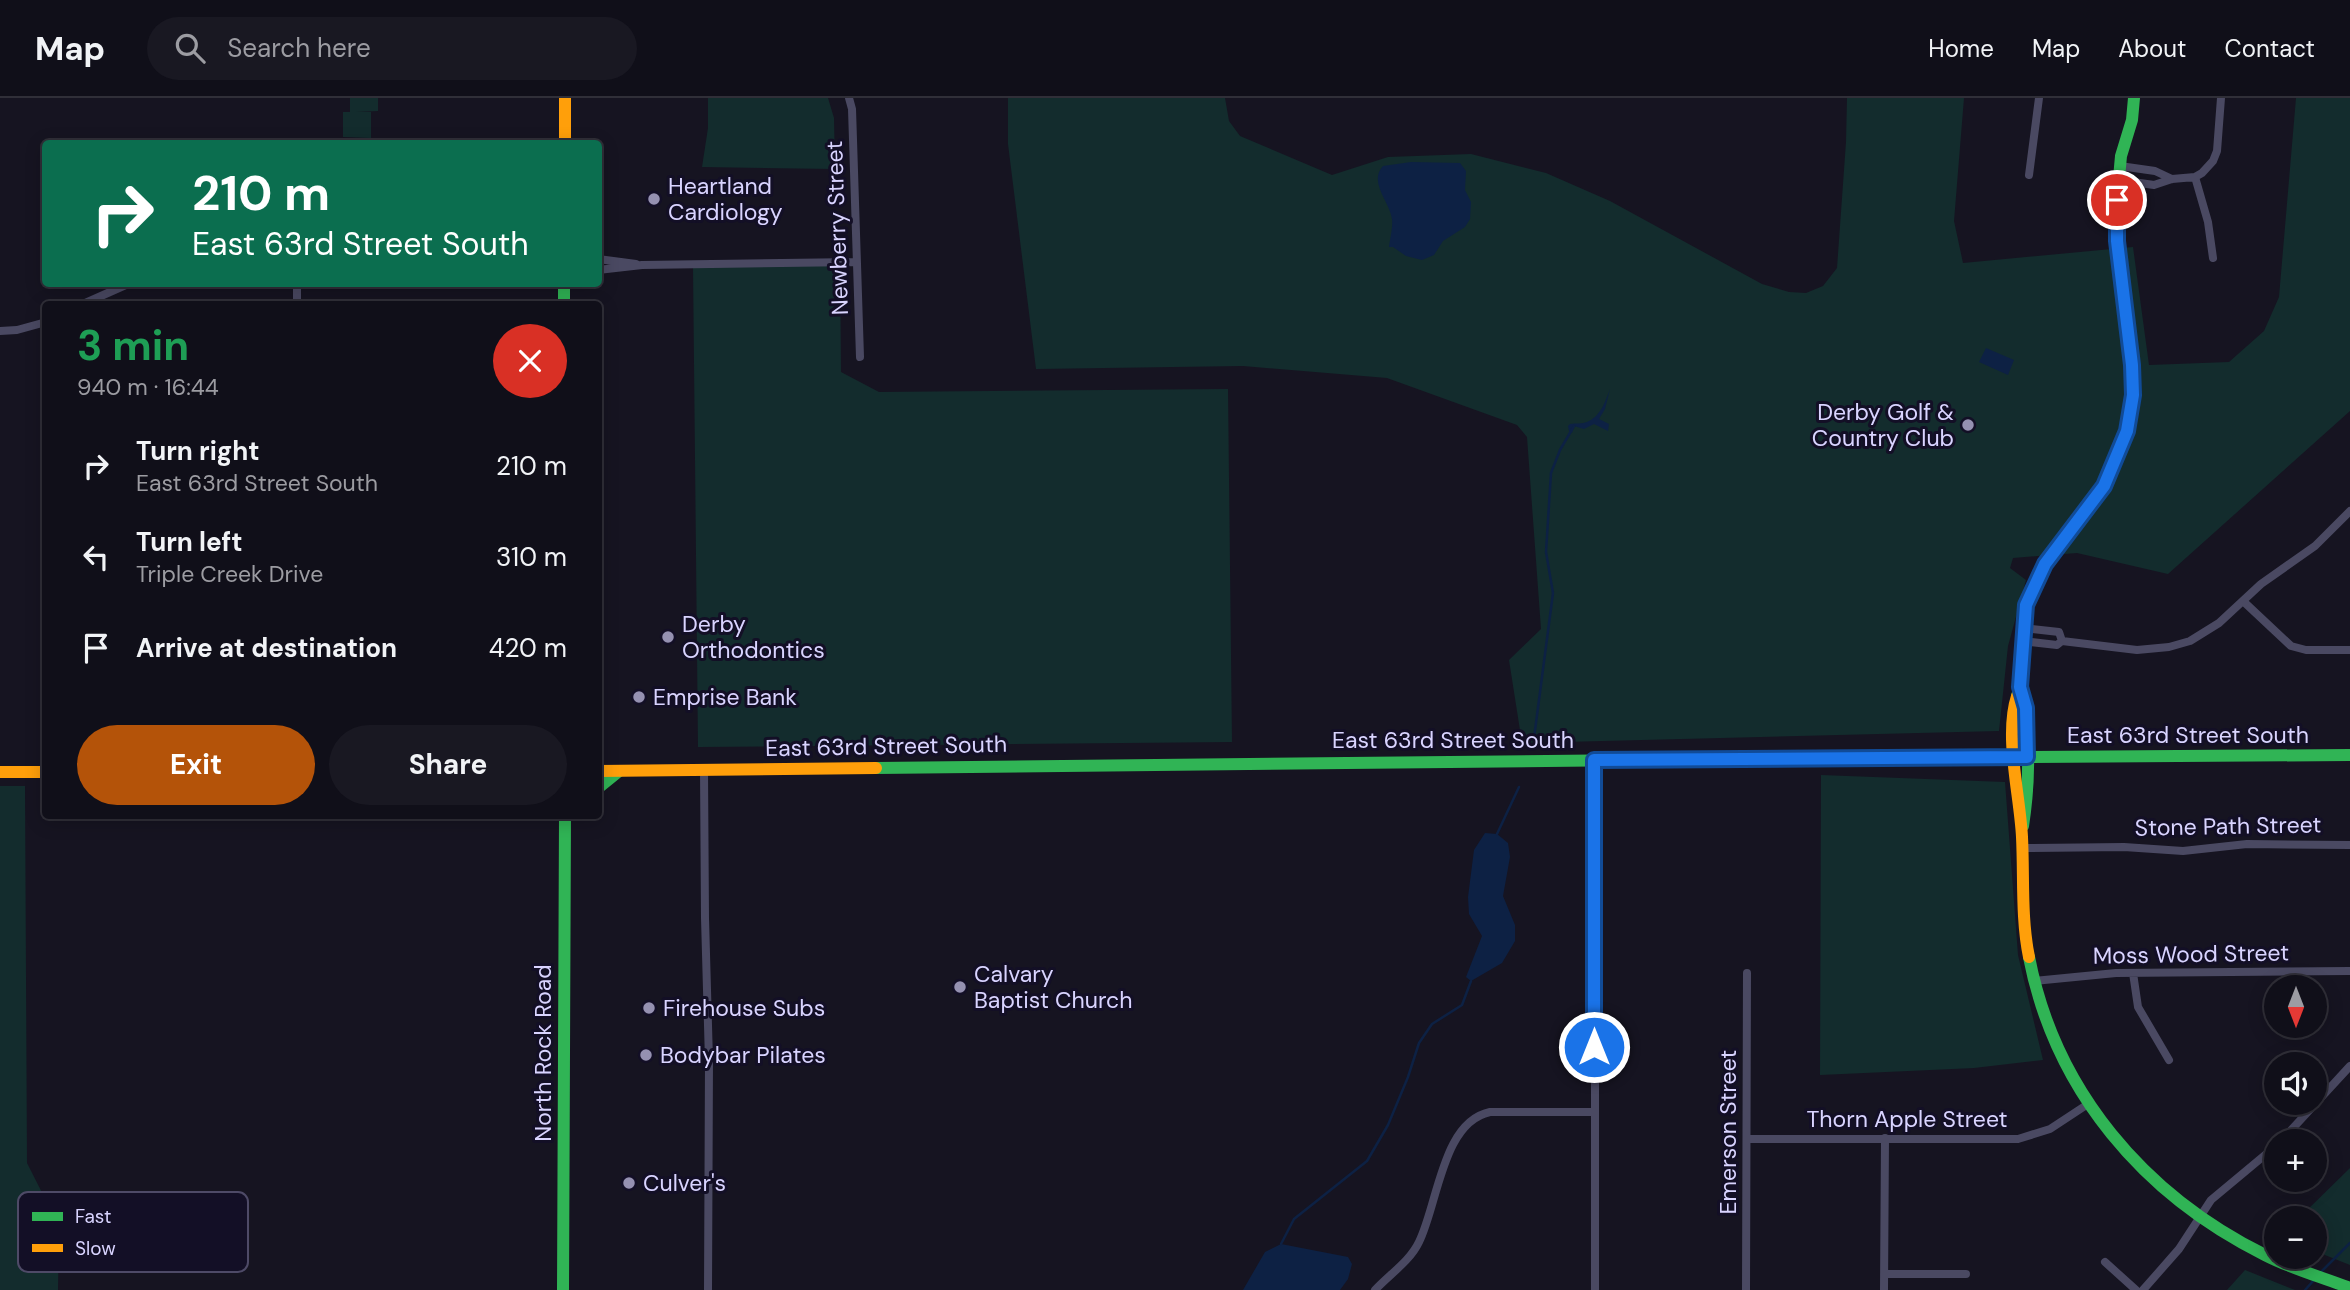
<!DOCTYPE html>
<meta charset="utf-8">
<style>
:root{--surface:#100f19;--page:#191822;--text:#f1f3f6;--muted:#9c9ca2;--line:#302f38;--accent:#b45309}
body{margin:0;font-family:"DM Sans",sans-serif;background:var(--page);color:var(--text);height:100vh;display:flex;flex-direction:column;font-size:26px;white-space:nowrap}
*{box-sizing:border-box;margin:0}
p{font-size:23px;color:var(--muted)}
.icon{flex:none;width:38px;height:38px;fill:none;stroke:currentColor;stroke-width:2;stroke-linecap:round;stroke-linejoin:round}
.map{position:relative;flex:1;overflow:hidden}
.sheet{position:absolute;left:42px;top:203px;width:560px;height:518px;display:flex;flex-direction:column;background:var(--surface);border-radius:7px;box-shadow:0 4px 18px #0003,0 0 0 2px var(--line)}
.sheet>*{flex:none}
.banner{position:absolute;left:42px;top:42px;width:560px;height:147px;border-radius:7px;box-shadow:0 4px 18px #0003,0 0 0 2px var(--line);background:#0b6e4f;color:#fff;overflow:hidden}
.needle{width:46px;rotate:180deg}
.buttons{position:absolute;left:2264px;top:877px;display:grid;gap:14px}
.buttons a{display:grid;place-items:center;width:63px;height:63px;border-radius:50%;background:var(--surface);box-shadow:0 4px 18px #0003,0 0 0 2px var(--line);font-size:35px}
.pin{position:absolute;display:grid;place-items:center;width:60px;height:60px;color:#fff;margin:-30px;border:4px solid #fff;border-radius:50%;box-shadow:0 2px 7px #0007}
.me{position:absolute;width:77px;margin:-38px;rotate:0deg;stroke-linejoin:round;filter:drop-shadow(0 0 5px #0008)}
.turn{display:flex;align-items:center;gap:24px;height:147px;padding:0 35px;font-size:32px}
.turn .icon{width:91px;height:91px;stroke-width:2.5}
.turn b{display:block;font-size:49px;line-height:60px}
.round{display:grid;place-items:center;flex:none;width:74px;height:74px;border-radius:37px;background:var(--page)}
.overview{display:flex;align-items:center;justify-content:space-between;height:119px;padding:0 35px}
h1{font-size:42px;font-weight:700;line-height:52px;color:#1e9e55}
.primary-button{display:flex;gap:14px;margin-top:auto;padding:14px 35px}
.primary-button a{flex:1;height:80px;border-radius:42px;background:var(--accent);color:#fff;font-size:28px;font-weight:700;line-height:80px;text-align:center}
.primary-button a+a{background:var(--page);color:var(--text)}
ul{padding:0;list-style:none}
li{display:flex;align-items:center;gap:21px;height:91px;padding:0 35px}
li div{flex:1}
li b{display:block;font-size:26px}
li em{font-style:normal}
header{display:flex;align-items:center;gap:42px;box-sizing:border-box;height:98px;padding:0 35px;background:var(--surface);border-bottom:2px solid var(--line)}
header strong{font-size:33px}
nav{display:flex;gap:38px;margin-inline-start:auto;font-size:24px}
.search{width:490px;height:63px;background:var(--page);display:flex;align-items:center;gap:18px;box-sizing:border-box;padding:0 24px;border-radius:38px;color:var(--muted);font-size:26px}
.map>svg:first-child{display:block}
.green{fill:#132c2d}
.water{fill:#0d2144}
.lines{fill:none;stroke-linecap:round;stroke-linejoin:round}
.stream{stroke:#0d2144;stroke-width:2.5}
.street{stroke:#4a4962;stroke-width:8}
.fast{stroke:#30b455;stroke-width:12}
.slow{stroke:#ff9f0a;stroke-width:12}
.route-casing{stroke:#114b97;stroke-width:18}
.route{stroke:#1a73e8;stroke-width:12}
.poi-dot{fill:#9591b1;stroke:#130f26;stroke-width:2.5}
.labels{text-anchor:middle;stroke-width:6;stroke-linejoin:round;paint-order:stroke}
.poi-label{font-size:23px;fill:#d9d4ff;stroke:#130f26;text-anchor:start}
.street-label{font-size:23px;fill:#d9d4ff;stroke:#130f26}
.key{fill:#130f26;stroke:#4e4a67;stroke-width:2}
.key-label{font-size:19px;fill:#d9d4ff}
</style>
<header>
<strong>Map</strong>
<div class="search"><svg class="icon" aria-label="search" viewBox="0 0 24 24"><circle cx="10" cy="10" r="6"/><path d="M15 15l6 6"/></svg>Search here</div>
<nav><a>Home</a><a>Map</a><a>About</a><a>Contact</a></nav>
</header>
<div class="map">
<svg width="2350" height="1192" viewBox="0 0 2350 1192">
<rect width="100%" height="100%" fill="#161421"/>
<path class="green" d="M350 0H378V13L356 14H371V40L343 39V14H350Z
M708 0H828L834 20 835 71 702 69 708 30Z
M1008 0H1225L1229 23 1240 38 1332 77 1388 59 1471 56 1546 75 1610 103 1762 186 1789 194 1806 195 1823 188 1837 170 1846 44 1847 0H1964L1954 123 1963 165 2133 149 2149 267 2229 264 2264 233 2279 199 2296 0H2350V313L2168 476 2077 455 2013 460 2010 470 2026 482 2008 548 1999 633 1522 645 1509 562 1541 531 1527 339 1517 327 1387 280 1243 268 1036 271 1008 46Z
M840 167 841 274 879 294 1228 291 1232 644 698 649 693 169Z
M1821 677 2005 684 2018 857 2043 962 1974 970 1820 977Z
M0 688H25L27 1065 59 1128 58 1192H0Z
M2350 1070V1167L2315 1153V1120H2299Z
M2245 1172 2295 1192H2227Z"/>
<path class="water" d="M1411 64 1460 65 1466 73 1465 92 1471 104 1470 121 1465 129 1443 143 1434 157 1422 162 1406 158 1393 149H1389C1390 141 1393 129 1392 121 1390 104 1368 84 1383 68Z
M1986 250 2014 262 2008 277 1979 264Z
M1610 291 1605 311 1599 321 1609 326 1608 333 1594 326 1584 331 1574 328 1572 335 1569 333 1568 328 1570 326C1576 325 1582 326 1587 324 1601 318 1605 304 1610 291Z
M1485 735 1497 736 1508 745 1510 759 1503 798 1515 827V843L1502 865 1471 883 1466 879 1482 838 1469 816 1468 799 1474 752Z
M1281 1146 1348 1159 1352 1166 1348 1181 1340 1192H1243L1265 1154Z"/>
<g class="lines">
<path class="stream" d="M1534 640 1553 495 1546 454 1551 375 1560 352 1574 328
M1497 736 1519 689
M1281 1146 1294 1121 1367 1063 1388 1027 1408 979 1419 945 1432 926 1462 907 1471 883
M2321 1174 2350 1145
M2305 1192 2314 1182"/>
<path class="street" d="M849 0 852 11 860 259
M2120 68 2155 73 2172 81
M2029 77 2039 0
M2195 79 2208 124 2213 160
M2119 82 2154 87 2172 81 2195 79 2202 75 2213 63 2217 53 2221 0
M598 161 636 166
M598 172 642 167 857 164
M83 206 128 186
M297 206V186
M0 233 17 232 46 224
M2243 503 2291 548 2306 552H2350
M2024 530 2059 534 2062 543
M2022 543 2057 547 2062 543 2137 552 2169 549 2190 543 2219 525 2261 486 2315 448 2350 413
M1595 662V1192
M704 672 705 820 709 963 708 1192
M2022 750 2124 749 2183 753 2247 746 2350 747
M2133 875 2138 909 2169 962
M2034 883 2116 875 2350 873
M1747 1041H2018L2050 1031 2088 1006
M2281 1043 2350 968
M2105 1164 2136 1192
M1884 1176H1966
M1375 1192C1390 1176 1410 1163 1419 1144 1438 1106 1442 1024 1490 1014H1594
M1746 1192 1747 875
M1884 1192 1885 1040
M2143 1192 2179 1151 2211 1102 2277 1047"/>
<path class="fast" d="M564 186V206
M2020 590C2031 636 2030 682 2023 728
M2017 598 2020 589 2026 507 2045 466 2104 389 2127 333 2133 297 2132 267 2117 143V102L2121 58 2132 22 2134 0
M2017 659 2350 657
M876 670 1728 661
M598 690 619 673
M2029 859C2055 993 2144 1097 2265 1157 2292 1171 2322 1179 2350 1190
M563 1192 565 718"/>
<path class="slow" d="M565 0V46
M2017 598C2004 638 2020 697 2022 739 2024 779 2021 820 2029 859
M1728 661 2017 659
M598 673 876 670
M0 674H46"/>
</g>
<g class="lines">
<g class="route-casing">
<path id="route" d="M1594 949V662L2027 659 2026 610 2020 589 2026 507 2045 466 2104 388 2127 333 2133 297 2132 267 2117 143V102"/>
</g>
<use href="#route" class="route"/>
</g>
<g class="poi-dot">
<circle cx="654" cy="101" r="7"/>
<circle cx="1968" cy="327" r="7"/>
<circle cx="668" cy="539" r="7"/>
<circle cx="639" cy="599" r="7"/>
<circle cx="960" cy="889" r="7"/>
<circle cx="649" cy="910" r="7"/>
<circle cx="646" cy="957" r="7"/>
<circle cx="629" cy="1085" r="7"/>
</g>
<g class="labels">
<g class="poi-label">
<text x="668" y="96">Heartland<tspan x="668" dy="26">Cardiology</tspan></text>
<text x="1954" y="322" text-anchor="end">Derby Golf &amp;<tspan x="1954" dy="26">Country Club</tspan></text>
<text x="682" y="534">Derby<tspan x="682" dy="26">Orthodontics</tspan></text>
<text x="653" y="607">Emprise Bank</text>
<text x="974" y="884">Calvary<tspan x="974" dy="26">Baptist Church</tspan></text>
<text x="663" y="918">Firehouse Subs</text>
<text x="660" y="965">Bodybar Pilates</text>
<text x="643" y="1093">Culver's</text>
</g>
<g class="street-label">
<text transform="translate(837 130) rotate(-92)" y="8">Newberry Street</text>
<text x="2188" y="645">East 63rd Street South</text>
<text x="1453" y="650">East 63rd Street South</text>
<text transform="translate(886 648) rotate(-1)" y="8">East 63rd Street South</text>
<text transform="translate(2228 728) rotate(-1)" y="8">Stone Path Street</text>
<text transform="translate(2191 856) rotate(-1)" y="8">Moss Wood Street</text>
<text transform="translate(543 955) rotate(-90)" y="8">North Rock Road</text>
<text x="1907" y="1029">Thorn Apple Street</text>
<text transform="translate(1728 1034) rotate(-90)" y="8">Emerson Street</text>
</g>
</g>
<rect x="18" y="1094" width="230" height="80" rx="10" class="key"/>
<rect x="32" y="1114" width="31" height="9" fill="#30b455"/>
<rect x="32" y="1146" width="31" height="8" fill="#ff9f0a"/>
<g class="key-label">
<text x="75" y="1125">Fast</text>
<text x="75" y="1157">Slow</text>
</g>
</svg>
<div class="buttons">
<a><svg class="needle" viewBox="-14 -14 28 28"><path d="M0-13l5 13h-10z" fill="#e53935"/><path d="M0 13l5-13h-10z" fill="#9c9ca2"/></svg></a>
<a><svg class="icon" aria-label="sound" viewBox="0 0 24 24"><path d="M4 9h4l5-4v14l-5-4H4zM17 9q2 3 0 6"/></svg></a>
<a>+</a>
<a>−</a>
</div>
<div class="pin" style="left:2117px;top:102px;background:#d93025"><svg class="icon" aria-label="arrive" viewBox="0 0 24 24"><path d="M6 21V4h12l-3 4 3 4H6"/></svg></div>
<svg class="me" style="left:1594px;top:949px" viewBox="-20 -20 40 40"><circle r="17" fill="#1a73e8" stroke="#fff" stroke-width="3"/><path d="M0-11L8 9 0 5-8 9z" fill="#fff"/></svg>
<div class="banner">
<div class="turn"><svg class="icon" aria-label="right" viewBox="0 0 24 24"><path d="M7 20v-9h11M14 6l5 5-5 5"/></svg><div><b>210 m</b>East 63rd Street South</div></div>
</div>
<section class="sheet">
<div class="overview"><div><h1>3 min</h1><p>940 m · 16:44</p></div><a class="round" style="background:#d93025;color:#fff"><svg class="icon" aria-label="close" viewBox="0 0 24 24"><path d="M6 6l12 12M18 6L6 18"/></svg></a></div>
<ul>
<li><svg class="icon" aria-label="right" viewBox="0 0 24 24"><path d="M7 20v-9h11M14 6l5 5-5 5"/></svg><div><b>Turn right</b><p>East 63rd Street South</p></div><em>210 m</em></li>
<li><svg class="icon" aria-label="left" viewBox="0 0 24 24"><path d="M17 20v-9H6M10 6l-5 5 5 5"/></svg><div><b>Turn left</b><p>Triple Creek Drive</p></div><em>310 m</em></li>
<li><svg class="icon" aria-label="arrive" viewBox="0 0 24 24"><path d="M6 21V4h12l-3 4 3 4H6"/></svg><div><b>Arrive at destination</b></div><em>420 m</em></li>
</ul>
<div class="primary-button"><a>Exit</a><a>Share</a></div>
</section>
</div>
